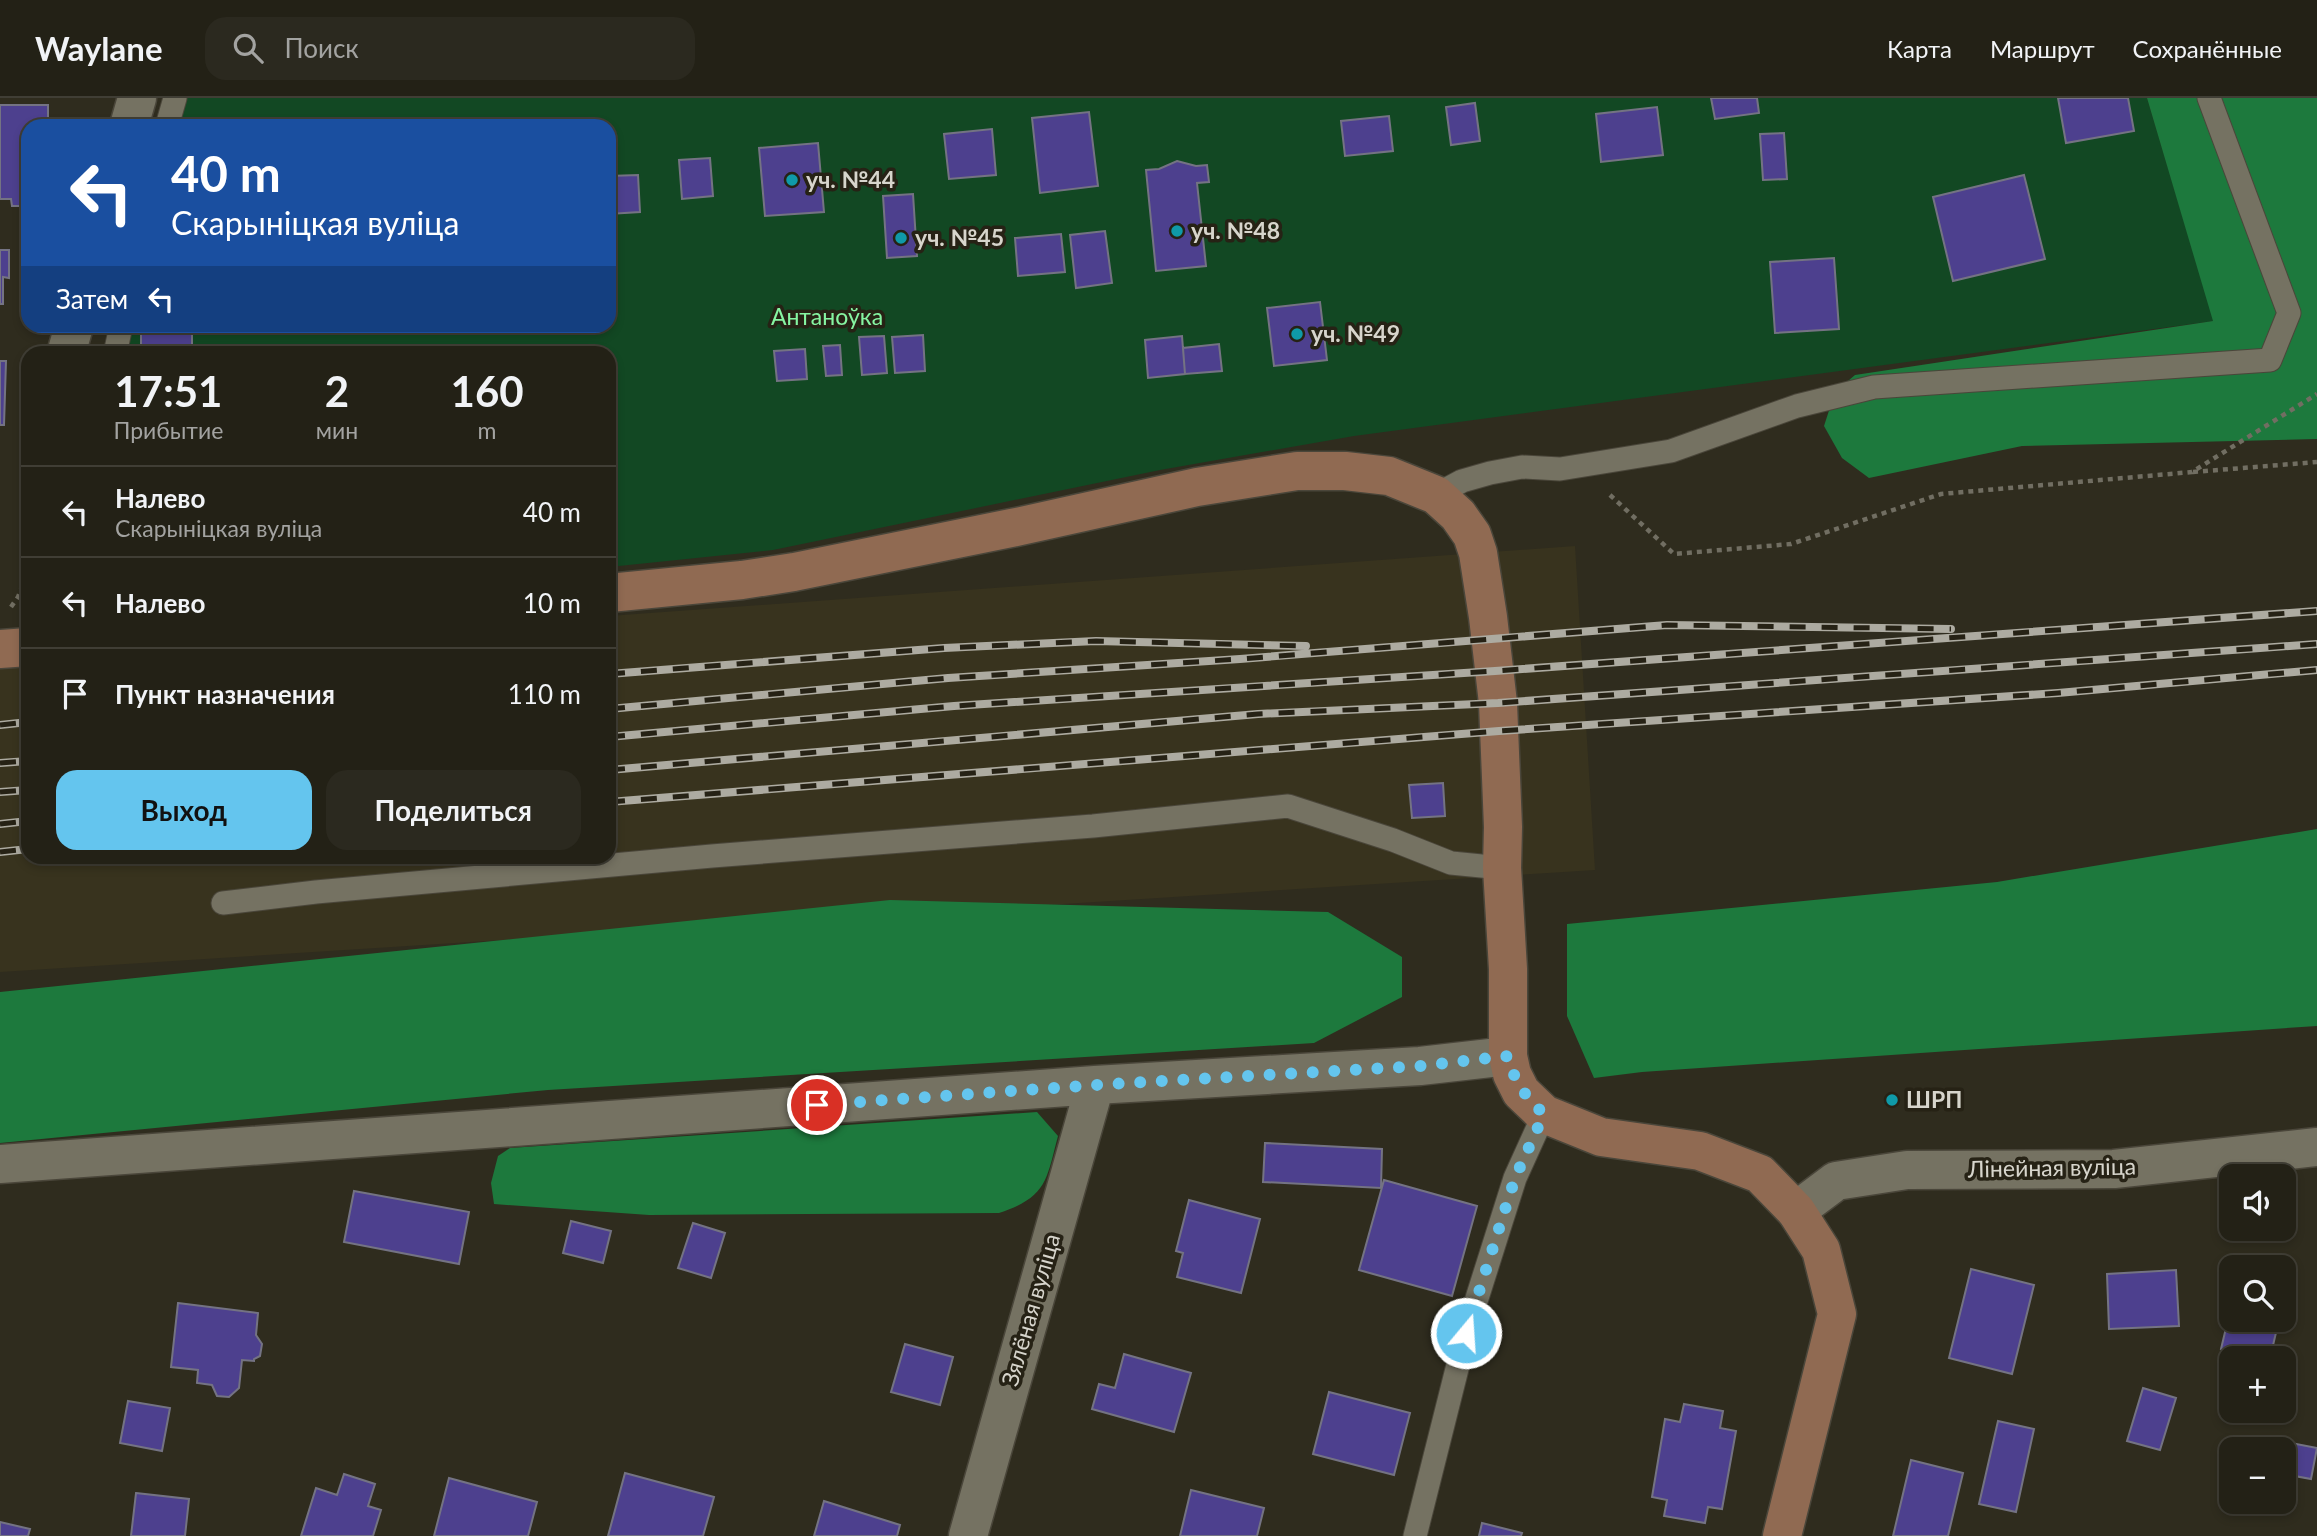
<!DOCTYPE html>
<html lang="ru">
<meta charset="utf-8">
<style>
:root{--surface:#232116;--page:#2b291f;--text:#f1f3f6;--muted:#a3a3a1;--line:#403e35;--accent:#64c5ee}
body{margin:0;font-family:Lato,sans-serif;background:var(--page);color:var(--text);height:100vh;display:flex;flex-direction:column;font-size:26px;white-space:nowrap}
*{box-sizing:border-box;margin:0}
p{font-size:23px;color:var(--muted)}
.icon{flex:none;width:38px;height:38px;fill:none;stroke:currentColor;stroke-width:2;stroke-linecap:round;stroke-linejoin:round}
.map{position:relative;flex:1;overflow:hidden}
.drawer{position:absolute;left:21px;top:248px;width:595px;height:518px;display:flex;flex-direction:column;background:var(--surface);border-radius:21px;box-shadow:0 4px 10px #0003,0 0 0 2px var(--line)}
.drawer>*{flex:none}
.hud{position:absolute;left:21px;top:21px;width:595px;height:214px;border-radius:21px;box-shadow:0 4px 10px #0003,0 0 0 2px var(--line);background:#1a4fa0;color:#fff;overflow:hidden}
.controls{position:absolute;left:2219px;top:1066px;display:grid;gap:14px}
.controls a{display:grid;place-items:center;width:77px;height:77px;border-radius:14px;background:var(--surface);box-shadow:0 4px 10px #0003,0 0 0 2px var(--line);font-size:35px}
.pin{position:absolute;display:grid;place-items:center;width:60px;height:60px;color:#fff;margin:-30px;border:4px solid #fff;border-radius:50%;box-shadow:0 2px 7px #0007}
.me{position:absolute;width:77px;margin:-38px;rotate:18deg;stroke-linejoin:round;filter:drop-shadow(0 0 5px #0008)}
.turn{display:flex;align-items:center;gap:24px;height:147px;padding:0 35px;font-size:32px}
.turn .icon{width:91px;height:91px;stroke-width:2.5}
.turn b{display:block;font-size:49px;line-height:60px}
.then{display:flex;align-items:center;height:66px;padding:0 35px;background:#0003;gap:14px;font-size:26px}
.eta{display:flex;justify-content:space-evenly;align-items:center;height:119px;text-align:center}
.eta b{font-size:42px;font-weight:700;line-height:49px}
.cta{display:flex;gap:14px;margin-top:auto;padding:14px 35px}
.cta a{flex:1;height:80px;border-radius:21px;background:var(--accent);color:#111;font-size:28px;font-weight:700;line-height:80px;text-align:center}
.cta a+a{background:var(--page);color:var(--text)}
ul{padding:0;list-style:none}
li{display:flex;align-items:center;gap:21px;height:91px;padding:0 35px;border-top:2px solid var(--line)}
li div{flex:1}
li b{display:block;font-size:26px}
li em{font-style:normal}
header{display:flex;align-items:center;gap:42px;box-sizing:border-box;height:98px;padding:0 35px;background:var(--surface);border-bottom:2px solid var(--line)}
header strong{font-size:33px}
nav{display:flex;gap:38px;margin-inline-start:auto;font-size:24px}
.search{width:490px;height:63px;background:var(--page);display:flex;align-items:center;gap:18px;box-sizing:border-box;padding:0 24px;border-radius:21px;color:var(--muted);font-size:26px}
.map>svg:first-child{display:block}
.built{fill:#38331e}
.green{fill:#124823}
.forest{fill:#1d793d}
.building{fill:#4d408e;stroke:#747383;stroke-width:2}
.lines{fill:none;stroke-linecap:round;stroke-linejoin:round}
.lane-casing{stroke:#4a463a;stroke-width:25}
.street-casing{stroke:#4a463a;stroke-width:41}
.secondary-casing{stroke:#4a463a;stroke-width:41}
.path{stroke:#716e62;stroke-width:4.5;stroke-dasharray:5 5;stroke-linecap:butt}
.lane{stroke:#757262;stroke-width:23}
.street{stroke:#757262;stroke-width:38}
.secondary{stroke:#906a52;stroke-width:38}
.rail-casing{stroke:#adaba1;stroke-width:8}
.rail{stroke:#262215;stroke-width:5;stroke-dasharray:16;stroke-linecap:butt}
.route{stroke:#64c5ee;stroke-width:12;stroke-dasharray:0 21.6}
.culture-dot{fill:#0f9aa8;stroke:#262215;stroke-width:2.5}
.labels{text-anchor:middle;stroke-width:7;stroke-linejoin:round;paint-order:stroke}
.poi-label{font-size:23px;font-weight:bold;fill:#d7d5cc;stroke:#262215;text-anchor:start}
.park-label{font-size:23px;fill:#86f5a2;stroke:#262215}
.street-label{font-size:23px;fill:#d7d5cc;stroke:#262215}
</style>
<header>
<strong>Waylane</strong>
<div class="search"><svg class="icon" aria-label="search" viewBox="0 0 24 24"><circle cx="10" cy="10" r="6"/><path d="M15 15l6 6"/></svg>Поиск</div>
<nav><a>Карта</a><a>Маршрут</a><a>Сохранённые</a></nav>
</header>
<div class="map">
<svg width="2317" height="1438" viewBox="0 0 2317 1438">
<rect width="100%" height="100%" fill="#2f2c1e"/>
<path class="built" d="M1575 448 1595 772 0 874V562L28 560V760H609V518Z"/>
<path class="green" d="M174 0H2147L2214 223 1354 338 1160 372 773 452 609 469V256H103L110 228H609V28H166Z"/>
<path class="forest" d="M2147 0H2317V341L2022 348 1869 380 1842 360 1824 328 1835 294 1855 277 2213 223Z
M2317 731V928L1642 974 1594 980 1567 918V826L1997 784Z
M890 802 1328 814 1402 859V899L1314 945 548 992 0 1045V894Z
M1037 1014 1058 1038C1046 1083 1047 1099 999 1115L649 1117 494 1106 491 1085 498 1058 510 1050Z"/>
<path class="building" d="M1711 0H1757L1759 15 1715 21Z
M2058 0H2128L2134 33 2066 45Z
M1475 5 1480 43 1451 47 1446 9Z
M0 7H48V28H28V108H12L11 101H0Z
M1657 9 1663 57 1601 64 1596 16Z
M1089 14 1098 88 1040 95 1032 20Z
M1389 18 1393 53 1345 58 1341 23Z
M992 31 996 77 949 81 944 36Z
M1784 35 1787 81 1763 82 1760 36Z
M818 45 824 114 765 118 759 50Z
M710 60 713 98 682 101 679 62Z
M1177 63 1196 68 1207 67 1209 84 1197 85 1206 168 1156 173 1146 72 1159 71Z
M638 77 640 114 609 116V78Z
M2024 77 2045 161 1953 183 1933 99Z
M913 96 917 158 887 160 883 98Z
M1105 133 1112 185 1076 190 1070 137Z
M1061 136 1065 174 1018 178 1015 140Z
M0 152H9V180L3 179V206H0Z
M1834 160 1839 231 1775 235 1770 164Z
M1320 204 1327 262 1274 268 1267 210Z
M141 228H192V256H141Z
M923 237 925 273 895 275 892 239Z
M884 238 887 275 862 277 859 239Z
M1182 238 1185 276 1148 280 1145 242Z
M1219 246 1222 273 1185 276 1183 250Z
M840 247 842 277 826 278 823 248Z
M805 251 807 281 777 283 774 253Z
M0 263H6L4 327H0Z
M1443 685 1445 718 1412 720 1409 687Z
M1265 1045 1382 1051 1381 1090 1263 1084Z
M1384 1082 1477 1108 1452 1198 1359 1172Z
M354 1093 469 1114 459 1166 344 1144Z
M1189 1102 1260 1121 1241 1195 1177 1179 1183 1155 1176 1153Z
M571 1123 611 1133 603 1165 563 1155Z
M693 1125 725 1135 711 1180 678 1170Z
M1971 1171 2034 1187 2012 1276 1949 1260Z
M2176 1172 2179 1228 2109 1231 2107 1176Z
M178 1205 258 1215 256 1237 262 1246 260 1258 254 1261V1263L242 1262 239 1290 229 1299 217 1298 212 1287 197 1285 198 1272 171 1269Z
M2231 1209V1222H2279L2270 1260H2259L2221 1251Z
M905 1246 953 1259 940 1307 891 1294Z
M1124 1256 1191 1275 1174 1334 1092 1311 1099 1286 1115 1290Z
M2143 1290 2176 1300 2160 1352 2127 1343Z
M1329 1294 1410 1315 1394 1377 1313 1356Z
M128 1303 170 1310 162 1353 120 1345Z
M1684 1306 1723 1313 1720 1330 1736 1333 1722 1411 1708 1409 1705 1425 1664 1418 1667 1402 1652 1399 1665 1321 1680 1324Z
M1998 1323 2034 1331 2016 1414 1979 1406Z
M2281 1343 2317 1350 2311 1381 2284 1376V1351H2279Z
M1911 1362 1963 1375 1948 1438H1893Z
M625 1375 714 1399 703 1438H608Z
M344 1376 375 1386 368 1408 381 1412 373 1438H301L316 1390 337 1397Z
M449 1380 537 1404 528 1438H434Z
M1191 1392 1264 1410 1257 1438H1180Z
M136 1395 189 1401 185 1438H131Z
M824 1403 900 1427 897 1438H814Z
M0 1424 30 1431 28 1438H0Z
M1482 1425 1522 1435 1521 1438H1479Z"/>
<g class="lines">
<g class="lane-casing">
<path id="lane" d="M167 28 175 0
M115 256 121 228
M1436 397 1462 383 1490 375 1522 369 1560 371 1671 353 1797 308 1874 289 2270 262 2289 215 2209 0
M223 805 316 794 712 758 1093 728 1288 708 1393 742 1451 765 1502 770
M1415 1438 1466 1235 1515 1080 1544 1016"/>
</g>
<g class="street-casing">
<path id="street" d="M129 28 137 0
M66 256 74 228
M0 1066 1095 987 1420 968 1508 958
M1796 1113 1836 1083 1907 1072 2114 1071 2317 1049
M968 1438 1095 987"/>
</g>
<g class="secondary-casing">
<path id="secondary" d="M609 495 742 482 794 474 1021 428 1197 389 1297 373H1345L1389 378 1436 397 1458 417 1472 437 1478 455 1488 519 1498 605 1503 729 1502 770 1508 871V958L1512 976 1521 994 1544 1016 1601 1039 1700 1053 1760 1076 1796 1113 1821 1152 1837 1216 1782 1438
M0 551 28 549"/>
</g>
<path class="path" d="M2193 374 2317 364
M1610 397 1674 456 1791 446 1941 396 2192 374 2317 296
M11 509 18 499 28 474"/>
<use href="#lane" class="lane"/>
<use href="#street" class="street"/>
<use href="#secondary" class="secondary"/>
<g class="rail-casing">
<path id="rail" d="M609 576 944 550 1096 543 1306 548
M609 611 948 580 1240 561 1667 527 1951 531
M0 627 28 624
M609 639 954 608 1495 573 2317 513
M0 665 28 663
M609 672 1258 616 1498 605 2317 546
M0 694 28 692
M609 704 1499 633 2058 595 2317 572
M0 726 28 723
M0 754 28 751"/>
</g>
<use href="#rail" class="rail"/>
</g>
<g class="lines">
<path class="route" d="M817 1007 1095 987 1420 968 1508 958C1514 984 1525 998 1544 1016L1515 1080 1466 1235"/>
</g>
<g class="culture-dot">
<circle cx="792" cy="82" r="7"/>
<circle cx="1177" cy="133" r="7"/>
<circle cx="901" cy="140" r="7"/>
<circle cx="1297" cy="236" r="7"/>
<circle cx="1892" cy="1002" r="7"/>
</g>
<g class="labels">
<g class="poi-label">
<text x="806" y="90">уч. №44</text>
<text x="1191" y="141">уч. №48</text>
<text x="915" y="148">уч. №45</text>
<text x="1311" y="244">уч. №49</text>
<text x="1906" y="1010">ШРП</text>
</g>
<g class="park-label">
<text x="827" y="227">Антаноўка</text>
</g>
<g class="street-label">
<text transform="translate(2052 1070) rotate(-1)" y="8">Лінейная вуліца</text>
<text transform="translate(1031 1212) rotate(-74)" y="8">Зялёная вуліца</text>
</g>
</g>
</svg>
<div class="controls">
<a><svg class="icon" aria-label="sound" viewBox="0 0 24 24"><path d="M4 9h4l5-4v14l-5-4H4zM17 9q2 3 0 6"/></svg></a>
<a><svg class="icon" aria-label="search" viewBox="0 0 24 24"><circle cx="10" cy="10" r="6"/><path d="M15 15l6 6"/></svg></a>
<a>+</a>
<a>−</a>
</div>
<div class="pin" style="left:817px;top:1007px;background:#d93025"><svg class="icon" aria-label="arrive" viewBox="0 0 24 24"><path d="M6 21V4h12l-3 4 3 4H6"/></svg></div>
<svg class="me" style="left:1466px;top:1235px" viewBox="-20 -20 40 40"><circle r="17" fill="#64c5ee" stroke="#fff" stroke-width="3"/><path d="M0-11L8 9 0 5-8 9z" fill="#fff"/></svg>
<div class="hud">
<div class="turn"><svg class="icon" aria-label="left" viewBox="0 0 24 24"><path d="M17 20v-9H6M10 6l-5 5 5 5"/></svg><div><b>40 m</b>Скарыніцкая вуліца</div></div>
<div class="then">Затем<svg class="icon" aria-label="left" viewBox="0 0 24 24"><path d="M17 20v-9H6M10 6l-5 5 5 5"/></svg></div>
</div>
<section class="drawer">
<div class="eta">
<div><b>17:51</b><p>Прибытие</p></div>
<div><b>2</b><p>мин</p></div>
<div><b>160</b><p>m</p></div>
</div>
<ul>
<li><svg class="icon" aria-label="left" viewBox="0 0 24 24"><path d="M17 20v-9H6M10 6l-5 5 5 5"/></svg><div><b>Налево</b><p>Скарыніцкая вуліца</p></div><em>40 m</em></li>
<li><svg class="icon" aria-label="left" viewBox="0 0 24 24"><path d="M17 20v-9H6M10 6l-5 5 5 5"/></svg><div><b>Налево</b></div><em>10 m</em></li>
<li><svg class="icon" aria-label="arrive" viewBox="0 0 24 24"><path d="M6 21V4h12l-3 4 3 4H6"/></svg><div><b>Пункт назначения</b></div><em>110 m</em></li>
</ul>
<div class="cta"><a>Выход</a><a>Поделиться</a></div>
</section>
</div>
